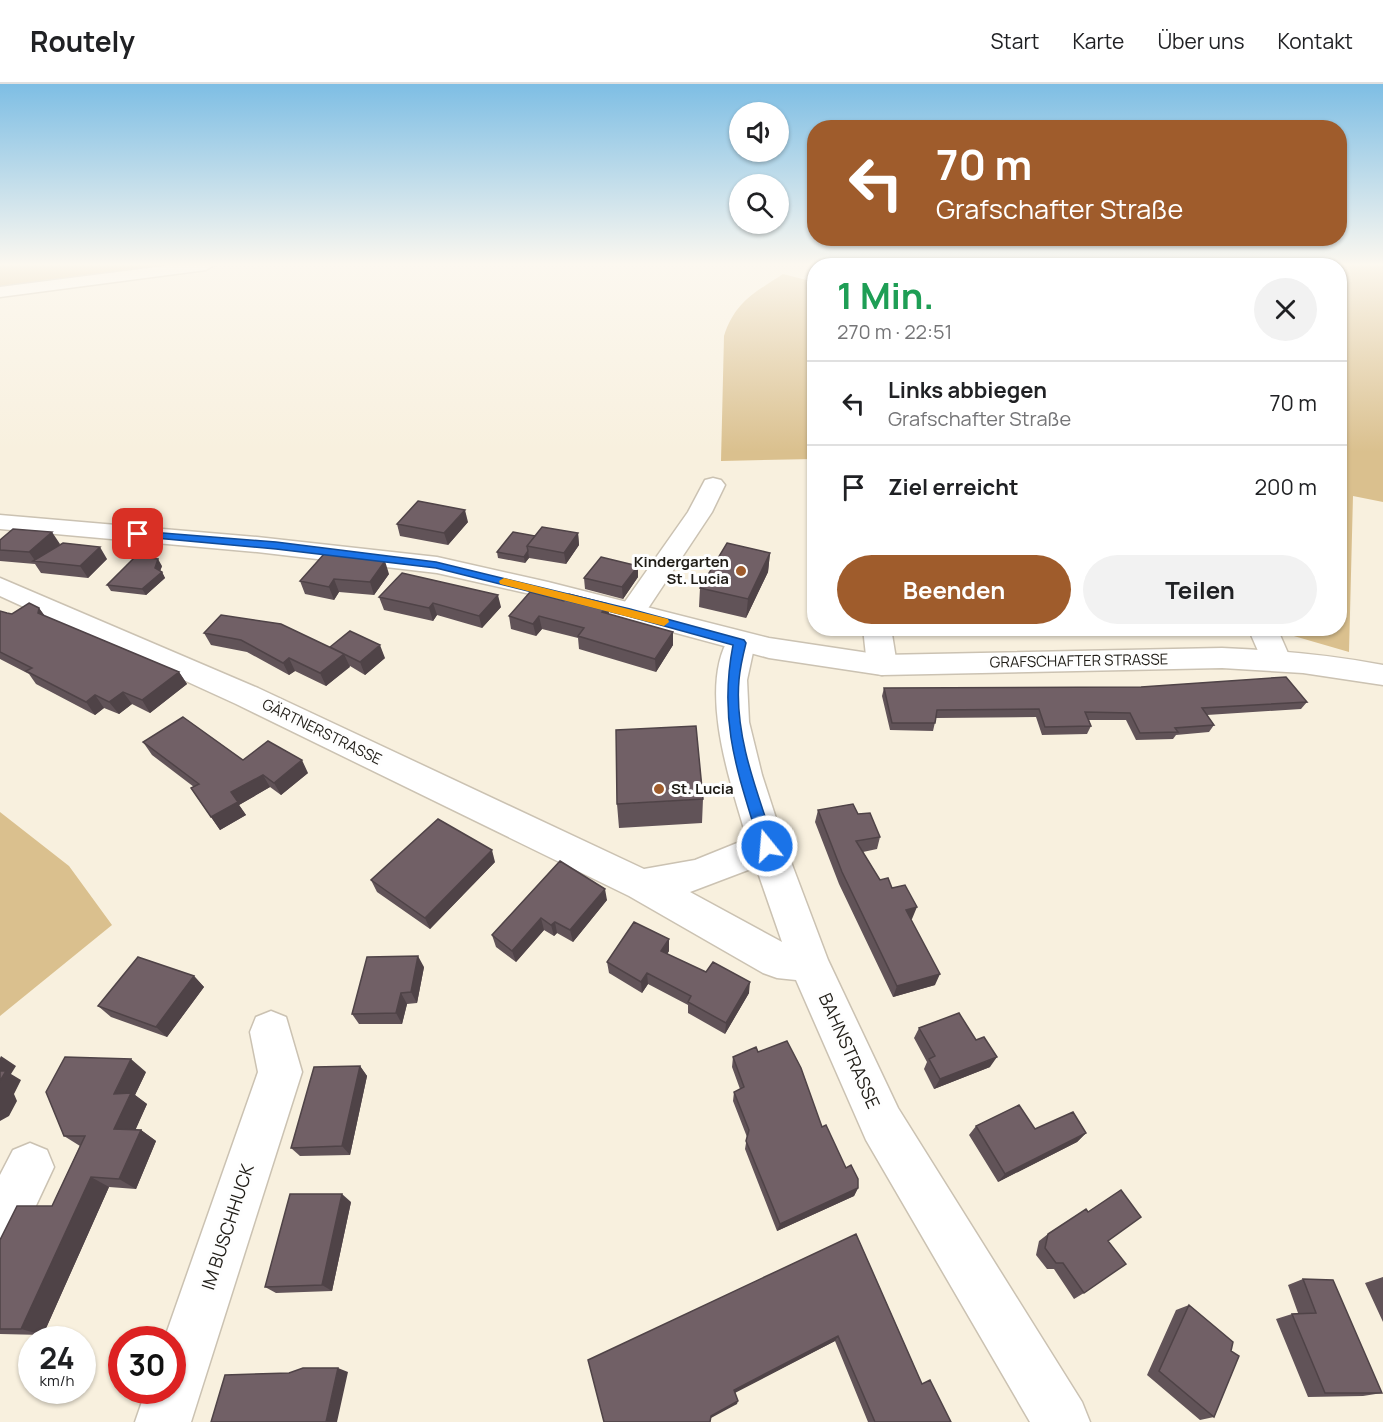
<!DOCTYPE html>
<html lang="de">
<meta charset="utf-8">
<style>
:root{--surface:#fff;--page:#f2f2f2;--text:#202124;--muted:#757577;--line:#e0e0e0;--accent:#9f5c2c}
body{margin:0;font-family:Manrope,sans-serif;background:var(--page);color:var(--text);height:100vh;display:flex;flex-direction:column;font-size:22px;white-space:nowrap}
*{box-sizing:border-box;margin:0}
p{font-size:20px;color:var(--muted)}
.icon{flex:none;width:33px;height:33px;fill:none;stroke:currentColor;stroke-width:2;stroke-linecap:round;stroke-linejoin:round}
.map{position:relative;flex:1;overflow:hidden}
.panel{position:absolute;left:807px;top:174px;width:540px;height:378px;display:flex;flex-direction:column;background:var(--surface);border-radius:24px;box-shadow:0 2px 4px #0004}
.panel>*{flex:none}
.guide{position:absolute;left:807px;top:36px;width:540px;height:126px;border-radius:24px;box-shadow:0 2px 4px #0004;background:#9f5c2c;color:#fff;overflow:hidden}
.buttons{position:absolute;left:729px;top:18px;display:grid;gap:12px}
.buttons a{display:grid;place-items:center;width:60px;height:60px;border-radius:50%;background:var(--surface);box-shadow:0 2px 4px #0004;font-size:30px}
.speed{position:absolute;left:18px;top:1242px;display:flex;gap:12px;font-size:30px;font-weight:700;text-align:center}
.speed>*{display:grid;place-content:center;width:78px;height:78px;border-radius:50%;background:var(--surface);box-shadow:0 2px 4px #0004;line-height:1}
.speed small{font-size:15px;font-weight:400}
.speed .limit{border:9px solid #d22;background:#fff;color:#111}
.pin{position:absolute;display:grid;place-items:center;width:51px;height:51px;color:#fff;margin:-26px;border-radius:12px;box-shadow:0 3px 9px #0006}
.me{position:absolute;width:66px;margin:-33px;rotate:343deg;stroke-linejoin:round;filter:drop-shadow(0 0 4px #0008)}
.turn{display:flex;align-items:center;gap:21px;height:126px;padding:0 30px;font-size:27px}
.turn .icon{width:78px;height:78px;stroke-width:2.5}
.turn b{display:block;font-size:42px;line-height:51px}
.round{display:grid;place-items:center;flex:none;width:63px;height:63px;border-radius:32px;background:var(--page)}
.overview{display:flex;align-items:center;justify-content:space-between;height:102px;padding:0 30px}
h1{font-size:36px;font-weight:700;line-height:45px;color:#1e9e55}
.button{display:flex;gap:12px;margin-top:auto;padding:12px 30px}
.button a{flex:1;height:69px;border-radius:36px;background:var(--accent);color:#fff;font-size:24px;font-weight:700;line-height:69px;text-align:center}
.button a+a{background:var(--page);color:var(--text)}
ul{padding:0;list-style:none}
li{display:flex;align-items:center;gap:18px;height:84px;padding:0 30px;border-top:2px solid var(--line)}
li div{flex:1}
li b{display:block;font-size:22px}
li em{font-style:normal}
header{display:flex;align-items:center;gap:36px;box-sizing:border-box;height:84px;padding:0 30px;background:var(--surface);border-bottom:2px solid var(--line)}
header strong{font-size:28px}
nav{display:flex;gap:33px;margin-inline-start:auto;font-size:21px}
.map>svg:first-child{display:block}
.green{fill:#dac08e}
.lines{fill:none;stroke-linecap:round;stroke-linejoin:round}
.minor-casing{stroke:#cbc2b2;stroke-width:3}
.major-casing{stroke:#cbc2b2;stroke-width:3}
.minor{fill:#fff;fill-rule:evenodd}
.major{fill:#fff;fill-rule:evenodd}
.wall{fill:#615358}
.shaded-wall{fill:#4f4347}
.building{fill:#716066;stroke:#4f4347;stroke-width:1.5}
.route{fill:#1a73e8;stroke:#114b97;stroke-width:1.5}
.slow{fill:#f59e0b}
.poi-dot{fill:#9f5c2c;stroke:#fefefe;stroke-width:2}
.labels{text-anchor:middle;stroke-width:6;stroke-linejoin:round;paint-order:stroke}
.poi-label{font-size:15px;font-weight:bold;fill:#201d17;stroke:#fefefe;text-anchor:end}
.street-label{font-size:15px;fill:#201d17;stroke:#fefefe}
.near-street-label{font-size:18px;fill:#201d17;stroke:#fefefe}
</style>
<header>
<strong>Routely</strong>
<nav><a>Start</a><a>Karte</a><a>Über uns</a><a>Kontakt</a></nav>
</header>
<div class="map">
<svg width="1383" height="1338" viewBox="0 0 1383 1338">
<rect width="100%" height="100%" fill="#f8f0de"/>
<path class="green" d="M0 181H190L0 206Z
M1383 181V418L1353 412 1349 568 1280 548 1278 545 1340 544V182L1088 181Z
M783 190 814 198V375L721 377 724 252C735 218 754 209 783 190Z
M0 728 69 782 112 841 0 932Z"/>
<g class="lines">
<g class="minor-casing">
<path id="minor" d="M172 181H214L206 186 0 213V203Z
M713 394 721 396 725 401 712 428 641 535 631 538 621 535 617 529 688 428 705 396Z
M0 494 258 604 644 785 695 776 747 755C731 700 697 604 730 552L740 549 750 552 755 559 747 596 749 638 762 691 785 762 828 876 898 1024 1082 1318 1090 1338H1030L866 1056 796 896 777 894 763 889 629 812 236 620 0 512ZM756 783 782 858 690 808Z
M863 544H891L897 581 893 588 882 591 871 588 867 581Z
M1248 544H1277L1291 576 1287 583 1276 586 1265 583Z
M271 927 286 933 302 988 191 1338H135L146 1306H172V1256H164L258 988 250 948 256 933Z
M30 1059 47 1066 54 1083 18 1160 0 1167V1091L13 1066Z"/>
</g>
<g class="major-casing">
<path id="major" d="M0 431 257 453 437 473 548 498 769 554 882 571 1222 564C1276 566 1330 571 1383 581V601L1303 589 1222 584 882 591 769 574 539 512 437 489 257 468 0 445Z"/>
</g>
<use href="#minor" class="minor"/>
<use href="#major" class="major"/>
</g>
<path class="wall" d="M468 438 448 461 400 452 397 440Z
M578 449 579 461 566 480 529 474 525 479 498 474 497 468 535 452Z
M0 456 60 460 57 463 107 475 88 494 41 489 35 480 0 477Z
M770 469 768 488 746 534 699 523 700 504Z
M162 482 160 487 162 488 165 494 146 511 111 507 107 501Z
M638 482V493L623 515 585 505 584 494Z
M389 490 374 511 339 508 334 516 305 510 300 497Z
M379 513 501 523 482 544 437 531 433 537 384 526Z
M564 517 608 520 609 530 673 561 656 588 579 565 578 554 542 545 536 552 511 545 509 532Z
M39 524 45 532 179 588 187 600 150 629 132 620 119 630 104 624 95 631 36 600 29 590 0 575V527L7 529 12 530Z
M898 544H998L997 548 950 546 948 552 899 549Z
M204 549 331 563 385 574 365 591 350 582 326 602 295 587 289 591 247 568 211 561Z
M884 604 1307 618 1301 625 1207 631 1214 641 1209 648 1176 651 1173 655 1136 656 1126 636H1089L1091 642 1087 650 1042 651 1036 633 936 634 933 647 890 646 882 612Z
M143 658 243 676 308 689 281 711 270 703 239 721 246 731 220 746 191 704 194 703 152 671Z
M703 715 702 739 619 744 617 720Z
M818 726 858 730 880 753 877 765 863 768 880 796 892 804 912 835H911L935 901 893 913 839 800 815 738Z
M560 777 607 816 573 858 557 849 554 852 544 846 516 878 496 863 492 851Z
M495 778 430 845 377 808 371 796Z
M669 867 667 870 749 909 725 950 688 929V921L648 900 642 909 609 889 607 878Z
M424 883 417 919 407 920 402 940H359L352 930Z
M194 892 204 903 167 953 111 933 98 922Z
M919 944 990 983 934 1005 924 985 927 978 914 954Z
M758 968 822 1043 858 1104 854 1112 777 1147 745 1065 747 1053 733 1017 734 1008 740 1005 732 983 733 973Z
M360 982 367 992 350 1071 300 1072 291 1064Z
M146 988 135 1011 147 1020 135 1046H141L156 1057 136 1105 109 1103 43 1251 0 1250V1156L52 1122 80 1062 64 1052Z
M976 1042 1035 1045 1086 1049 1077 1058 998 1098 969 1051Z
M351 1118 332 1207 276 1209 265 1203Z
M856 1150 922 1300 951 1338H868L835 1257 735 1308 737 1320 604 1338Z
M1048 1150 1108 1157 1084 1209 1074 1215 1054 1185H1047L1036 1171 1039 1157Z
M1383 1193V1238L1365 1199Z
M1303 1195 1382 1309 1363 1312 1308 1313 1276 1235 1292 1230 1298 1229 1288 1201Z
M1189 1221 1214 1333 1200 1336 1147 1291 1176 1226Z"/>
<path class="shaded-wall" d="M465 426 468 438 448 461 444 449Z
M52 448 60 460 41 478H36L29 468Z
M578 449 579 461 566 480 564 469Z
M100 463 107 475 88 494 80 482Z
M528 467 529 474 525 479 524 473Z
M770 469 768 488 746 534 748 515Z
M158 475 162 482 159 490 162 488 165 494 146 511 142 505 155 484Z
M385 477 389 490 374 511 370 498Z
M638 482V493L623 515 622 503Z
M334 495 339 508 334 516 329 503Z
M498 511 501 523 482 544 479 532Z
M433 519 437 531 433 537 429 524Z
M608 520 609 533 602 528Z
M39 524 48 537 38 529Z
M539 532 542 545 536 552 533 540Z
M673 548V561L656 588 655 575Z
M380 561 385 574 365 591 360 578Z
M344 570 350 583 326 602 320 589Z
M289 574 295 587 289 591 283 579Z
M179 588 187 600 150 629 142 616Z
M123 608 132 620 119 630 109 618Z
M95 611 104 624 95 631 86 618Z
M302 676 308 689 281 711 274 699Z
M263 691 270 703 239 721 246 731 220 746 211 733 231 708Z
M492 766 495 778 430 845 425 834Z
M605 805 607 816 573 858 570 846Z
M917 823 912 835 902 837 906 826Z
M541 834 544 846 516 878 512 867Z
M555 838 557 849 554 852 551 841Z
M669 855V867L662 879 661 867Z
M418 872 424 883 417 919 411 908Z
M647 889 648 900 642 909 641 898Z
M940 890 935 901 893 913 897 902Z
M194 892 204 903 167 953 156 943Z
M750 898 749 909 725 950 726 939Z
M401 909 407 920 402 940 396 929Z
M1 972 16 982 11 990 21 996 14 1010 17 1017 9 1032 0 1037V974Z
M997 973 990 983 934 1005 940 995Z
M131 975 146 988 135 1011 147 1020 131 1056 114 1045V1010Z
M360 982 367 992 350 1071 342 1062Z
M141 1046 156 1057 136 1105 119 1095Z
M1086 1049 1077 1058 998 1098 1005 1090Z
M91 1093 109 1103 43 1251 21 1245Z
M858 1104 854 1112 777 1147 780 1140Z
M342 1110 351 1118 332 1207 322 1201Z
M838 1252 835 1257 733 1310 734 1306Z
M338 1284 348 1288 337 1338H326Z
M738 1317 737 1320 711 1334V1332Z"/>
<path class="building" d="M418 417 465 426 444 449 397 440Z
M542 443 578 449 564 469 527 462Z
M13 445 52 448 29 468 0 466V456Z
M513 448 535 452 527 462 528 467 524 473 497 468Z
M63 459 100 463 80 482 33 477Z
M727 459 770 469 748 515 700 504Z
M324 470 385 477 370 498 334 495 329 503 300 497Z
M135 473 158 475 155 484 162 488 142 505 107 501Z
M601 473 638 482 622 503 584 494Z
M402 489 498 511 479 532 433 519 429 524 379 513Z
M530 508 564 517 569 510 608 520 602 528 673 548 655 575 578 552 584 544 539 532 533 540 509 532Z
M29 519 39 524 38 529 179 588 142 616 123 608 109 618 95 611 86 618 26 587 32 584 0 568V527L7 529 12 530Z
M221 531 281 540 344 570 320 589 289 574 283 579 241 556 204 549Z
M350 547 380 561 360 578 330 563Z
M1286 593 1307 618 1202 624 1214 641 1175 644 1178 648 1140 649 1130 629 1085 628 1091 642 1045 643 1039 625 937 626 935 639H892L884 604 1141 603Z
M183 633 243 676 268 657 302 676 274 699 263 691 231 708 238 718 211 733 191 704 199 700 143 658Z
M696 642 703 715 617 720 616 646Z
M853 720 858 730 870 729 880 753 856 757 880 796 888 794 892 804 905 801 917 823 906 826 940 890 897 902 842 788 818 726Z
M438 735 492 766 425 834 371 796Z
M560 777 605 805 570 846 555 838 551 841 541 834 512 867 492 851Z
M634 838 669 855 661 867 706 888 713 878 750 898 726 939 688 918 691 912 647 889 641 898 607 878Z
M418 872 411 908 401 909 396 929 352 930 367 873Z
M138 873 194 892 156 943 98 922Z
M959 929 976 956 984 953 997 973 940 995 929 975 935 972 919 944Z
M787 957 801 984 822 1043 826 1041 846 1084 851 1081 858 1095V1104L780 1140 746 1057 749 1046 734 1008 744 1003 733 973 756 963 758 968Z
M65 973 131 975 114 1010 131 1009 114 1045 141 1046 119 1095 91 1093 21 1245H0V1156L17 1122H52L85 1052H64L46 1008Z
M360 982 342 1062 291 1064 314 983Z
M0 987H6L0 997Z
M1019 1021 1035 1045 1073 1028 1086 1049 1005 1090 976 1042Z
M1121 1106 1141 1133 1108 1157 1126 1180 1084 1209 1063 1179H1056L1045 1164 1048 1150 1086 1125 1088 1128Z
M290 1110H342L322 1201 265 1203Z
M856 1150 922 1300 930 1296 951 1338H875L838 1252 734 1306 738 1317 711 1332 710 1338H604L588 1276Z
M1303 1195 1333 1196 1382 1309H1325L1292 1230 1316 1229Z
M1189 1221 1233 1258 1231 1267 1239 1272 1214 1333 1159 1287Z
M303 1284H338L326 1338H211L225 1291 289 1289Z"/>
<linearGradient id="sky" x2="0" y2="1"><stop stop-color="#7ebee4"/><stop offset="0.49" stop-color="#fcf8f0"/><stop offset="1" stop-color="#fcf8f0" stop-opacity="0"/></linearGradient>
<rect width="1383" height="368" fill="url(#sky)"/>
<path class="route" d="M138 447 276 458 436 478 630 525 744 556 746 559C743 571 740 584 739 596 734 652 758 710 775 762L767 769 760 762C738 689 718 639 733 561L628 532 436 484 276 465 134 452V448Z"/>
<path class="slow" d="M504 494 668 535 669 538 664 542 500 500 499 497Z"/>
<g class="poi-dot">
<circle cx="741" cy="487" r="6"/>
<circle cx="659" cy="705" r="6"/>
</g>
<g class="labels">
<g class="poi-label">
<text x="729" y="483">Kindergarten<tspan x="729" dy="17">St. Lucia</tspan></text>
<text x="671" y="710" text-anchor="start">St. Lucia</text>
</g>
<g class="street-label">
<text transform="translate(1079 577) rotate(-1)" y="5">GRAFSCHAFTER STRASSE</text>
<text transform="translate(322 648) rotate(26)" y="5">GÄRTNERSTRASSE</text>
</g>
<g class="near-street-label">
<text transform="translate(849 967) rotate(66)" y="6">BAHNSTRASSE</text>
<text transform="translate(228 1143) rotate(-72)" y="6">IM BUSCHHUCK</text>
</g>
</g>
</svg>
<div class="buttons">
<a><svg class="icon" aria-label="sound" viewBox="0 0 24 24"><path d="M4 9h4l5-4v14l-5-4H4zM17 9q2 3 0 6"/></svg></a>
<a><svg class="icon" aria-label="search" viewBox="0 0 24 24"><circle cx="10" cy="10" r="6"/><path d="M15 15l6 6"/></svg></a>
</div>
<div class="speed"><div>24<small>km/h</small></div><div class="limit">30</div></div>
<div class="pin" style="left:138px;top:450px;background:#d93025"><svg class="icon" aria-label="arrive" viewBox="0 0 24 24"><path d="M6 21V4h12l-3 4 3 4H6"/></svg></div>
<svg class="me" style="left:767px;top:762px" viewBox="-20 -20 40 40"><circle r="17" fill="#1a73e8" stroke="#fff" stroke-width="3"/><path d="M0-11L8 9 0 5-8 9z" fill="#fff"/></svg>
<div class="guide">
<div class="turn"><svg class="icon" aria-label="left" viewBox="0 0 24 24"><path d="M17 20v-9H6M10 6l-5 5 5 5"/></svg><div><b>70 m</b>Grafschafter Straße</div></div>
</div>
<section class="panel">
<div class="overview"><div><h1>1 Min.</h1><p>270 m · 22:51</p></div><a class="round"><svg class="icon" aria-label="close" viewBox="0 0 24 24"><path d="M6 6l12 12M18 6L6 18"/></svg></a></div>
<ul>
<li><svg class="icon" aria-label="left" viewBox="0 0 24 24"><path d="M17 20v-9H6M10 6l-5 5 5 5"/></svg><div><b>Links abbiegen</b><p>Grafschafter Straße</p></div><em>70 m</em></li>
<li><svg class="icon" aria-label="arrive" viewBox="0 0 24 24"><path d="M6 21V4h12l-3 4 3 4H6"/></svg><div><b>Ziel erreicht</b></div><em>200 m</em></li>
</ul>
<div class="button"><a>Beenden</a><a>Teilen</a></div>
</section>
</div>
